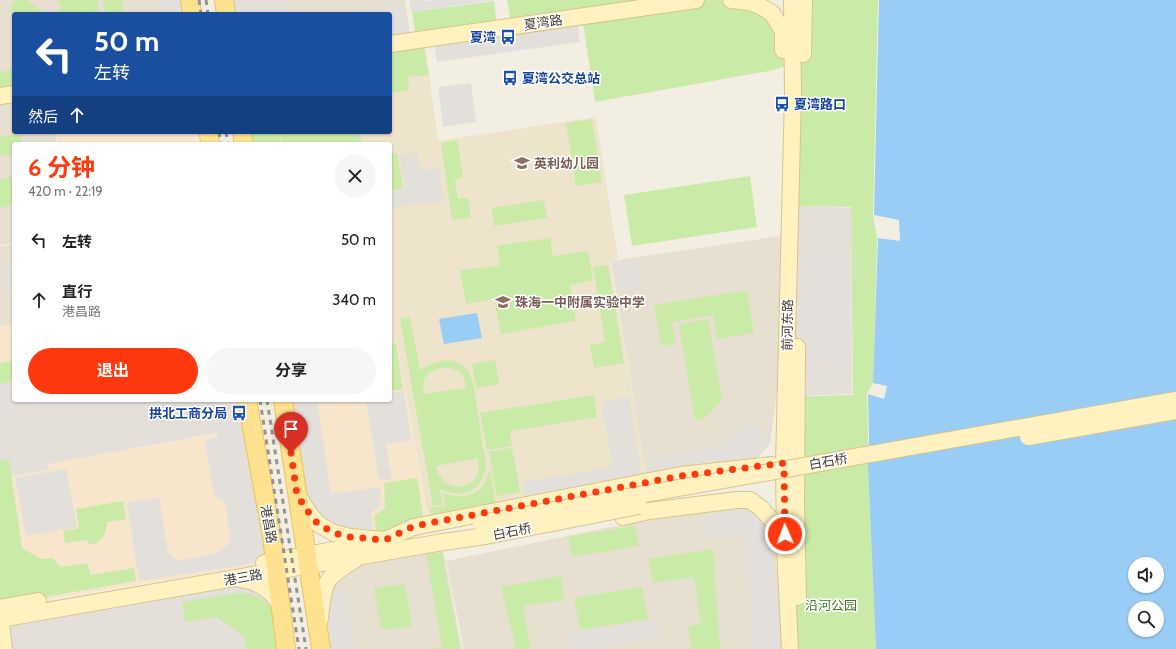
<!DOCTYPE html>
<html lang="zh">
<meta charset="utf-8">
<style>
:root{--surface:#fff;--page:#f6f6f6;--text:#222;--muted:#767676;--accent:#ff380d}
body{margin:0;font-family:Cabin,"Noto Sans SC",sans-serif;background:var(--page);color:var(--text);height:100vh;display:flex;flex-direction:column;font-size:15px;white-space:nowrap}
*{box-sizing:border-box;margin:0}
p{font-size:13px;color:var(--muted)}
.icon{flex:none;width:22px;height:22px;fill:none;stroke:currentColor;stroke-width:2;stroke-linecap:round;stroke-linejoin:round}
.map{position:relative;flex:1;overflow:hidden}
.panel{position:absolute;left:12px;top:142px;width:380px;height:260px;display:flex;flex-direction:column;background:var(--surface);border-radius:4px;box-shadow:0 1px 3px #0004}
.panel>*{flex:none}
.guide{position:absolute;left:12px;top:12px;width:380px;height:122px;border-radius:4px;box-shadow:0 1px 3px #0004;background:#1a4fa0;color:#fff;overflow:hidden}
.controls{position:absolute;left:1128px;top:557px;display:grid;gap:8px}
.controls a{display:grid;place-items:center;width:36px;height:36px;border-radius:50%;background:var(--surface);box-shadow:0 1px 3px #0004;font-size:20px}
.pin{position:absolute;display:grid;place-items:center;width:34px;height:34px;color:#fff;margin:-41px -17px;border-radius:50% 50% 50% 0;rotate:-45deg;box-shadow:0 0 4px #0007}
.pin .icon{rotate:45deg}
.me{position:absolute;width:44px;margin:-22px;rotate:358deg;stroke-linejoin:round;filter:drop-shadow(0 0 3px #0008)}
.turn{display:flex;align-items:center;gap:14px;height:84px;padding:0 16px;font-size:18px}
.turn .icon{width:52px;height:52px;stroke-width:2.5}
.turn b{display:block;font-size:28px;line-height:34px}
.then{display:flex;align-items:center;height:38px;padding:0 16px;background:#0003;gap:8px;font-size:15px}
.round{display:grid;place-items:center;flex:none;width:42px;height:42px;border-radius:21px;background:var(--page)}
.summary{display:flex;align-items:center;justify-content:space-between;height:68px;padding:0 16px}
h1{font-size:24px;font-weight:700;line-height:30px;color:var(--accent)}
.button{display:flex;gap:8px;margin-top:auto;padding:8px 16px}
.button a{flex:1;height:46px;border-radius:24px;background:var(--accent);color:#fff;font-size:16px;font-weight:700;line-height:46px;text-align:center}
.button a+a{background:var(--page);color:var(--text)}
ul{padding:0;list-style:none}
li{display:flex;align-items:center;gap:12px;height:60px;padding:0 16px}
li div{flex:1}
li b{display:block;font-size:15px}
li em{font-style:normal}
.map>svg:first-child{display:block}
.residential{fill:#e7e0d0}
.commercial{fill:#f7e6cb}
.industrial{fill:#e4dfd8}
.education{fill:#ede4cb}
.green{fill:#caeaa8;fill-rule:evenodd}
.parking{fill:#e3e0dc}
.water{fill:#99cdf5;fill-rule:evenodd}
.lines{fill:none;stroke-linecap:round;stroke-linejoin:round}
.secondary-casing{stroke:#d6c58e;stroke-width:18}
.primary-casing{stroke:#ebc358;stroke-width:20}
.secondary{stroke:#fff2c0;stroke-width:16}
.primary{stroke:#ffe28f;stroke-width:18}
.rail{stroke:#949494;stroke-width:3;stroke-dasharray:5 5;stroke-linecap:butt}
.secondary-bridge-casing{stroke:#d6c58e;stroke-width:18;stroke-linecap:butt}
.secondary-bridge{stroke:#fff2c0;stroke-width:16}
.route{stroke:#ff380d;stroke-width:7;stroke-dasharray:0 12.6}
.labels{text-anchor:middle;stroke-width:3;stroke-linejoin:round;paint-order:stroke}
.street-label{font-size:13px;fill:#453e33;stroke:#fff}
.transit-label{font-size:13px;font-weight:bold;fill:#164399;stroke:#fff;text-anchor:end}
.education-label{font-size:13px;font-weight:bold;fill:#785e54;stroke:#fff;text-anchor:start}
.park-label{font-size:13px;fill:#417a23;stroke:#fff}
</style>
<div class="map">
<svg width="1176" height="649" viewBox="0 0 1176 649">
<rect width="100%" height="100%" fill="#f3eee2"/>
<path class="residential" d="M0 0H190L191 14H14V93L0 95Z
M224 0H405L411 40 390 14H226Z
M14 95V132H55L57 144H14V243L0 245V98Z
M788 235 785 353 777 391 771 437 770 443 759 457 743 463 647 481 611 261Z
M14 244V324L0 327V247Z
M760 507 776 543V566L785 593V649H464L446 561 611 527 690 513Z
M443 550 462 649H322L323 597 346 566Z"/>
<path class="commercial" d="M56 132H207L209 144H58Z
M14 325V368L0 370V328Z
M397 342 428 523 350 536 283 400H390V343Z
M250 428 274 559 246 567 0 607V479L49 470V464Z"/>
<path class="industrial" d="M795 206 851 208 852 394 791 396Z
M14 368V400H246L250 427 48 464 49 470 0 478V371Z
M276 572 287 649H5L2 620Z"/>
<path class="education" d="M424 39 438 141 596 117 618 259 611 260 610 262 647 481 429 523 397 342 390 343V144H244L242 132H390V44Z"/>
<path class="green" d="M16 0H27L46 14H14V29L11 6Z
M56 0H79L81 14H55L62 5Z
M80 0H98L99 13 82 14Z
M103 0H122L124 14H105Z
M507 0H656L511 23Z
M703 0H720L750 3 782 32 784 66 774 70 595 102 582 17Z
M795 0H878L873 215 877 238 873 383 867 394 868 439V467L876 649H788L787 397 853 395 851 207 791 206Z
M494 1 497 26 416 37 412 12Z
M423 42 429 75 408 77 409 90 390 93V47Z
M14 69V91L0 94V72Z
M592 119 602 182 576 186 566 123Z
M245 132H279L281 144H246Z
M280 132H360L362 144H282Z
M21 134 22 144H14V154L0 156V137Z
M457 140 463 177 455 179 458 199 468 198 471 218 452 220 441 143Z
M397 153 403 188 390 191V154Z
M750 176 757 227 632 246 624 195Z
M14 177V205L0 208V179Z
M544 200 547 218 494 226 492 208Z
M550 238 553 256 588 251 593 280 570 285 576 321 501 334 494 299 466 304 460 271 500 265 497 246Z
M608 265 624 363 594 368 590 345 605 342 593 267Z
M747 290 754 333 717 339 713 315 672 322 676 344 661 346 654 305Z
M410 317 420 371C430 363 450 355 462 365 465 367 469 371 470 374 474 382 475 392 476 401 478 414 480 427 482 440 483 449 486 459 486 467 486 470 484 474 483 476 477 495 456 497 440 489L443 505 433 506 400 319ZM445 368C459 368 464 374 466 388L424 394C421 376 427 370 445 368ZM478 458C478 461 479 465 479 468 477 488 452 493 441 478 438 474 437 470 436 466Z
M708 319 722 399 705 418 695 420 679 324Z
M396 344 403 389 390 391V345Z
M14 360V381L0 384V363Z
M495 360 499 384 476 388 472 364Z
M594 395 597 417 510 431 512 446 487 450 480 413Z
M512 448 520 492 497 496 489 452Z
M9 460 22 548 41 559 53 558 60 567 88 563 90 575 134 568 136 581 0 605V461Z
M490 468 496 507 433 520 430 508 445 506 443 493C453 498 469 497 479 490 485 484 488 475 490 468Z
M417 478 424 521 377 537 374 516 385 508 384 483Z
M123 501 126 519 107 522C106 534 102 543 89 545L87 540 65 543 63 531 79 528 76 509Z
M635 525 639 546 572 557 568 537Z
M713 549 720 649H692L688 626 701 624 694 577 653 583 648 559Z
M442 552 460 649H425L442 647 426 554Z
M561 576 564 600 523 606 531 649H516L501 587Z
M405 584 412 626 381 630 374 588Z
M642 587 648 619 580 630 574 598Z
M242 593C253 594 266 599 272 609 276 615 279 640 281 649H246L244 636 217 617 185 622 182 602 231 594Z"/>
<path class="parking" d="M162 0H187L189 14H163Z
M227 0H288L290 14H229Z
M409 0H425V1L437 0H494L411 12Z
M404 5 410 38 390 41V14H323Z
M577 21 580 42 437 62 434 42Z
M471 83 476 122 443 127 438 87Z
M417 151 421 171 439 168 444 201 393 208 391 194 405 189 399 155Z
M638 260 642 288 618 291 614 264Z
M807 260H836L835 361H807Z
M14 265V297L9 298 4 267Z
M404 391 411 440 386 444 392 479 379 481 366 400H390V393Z
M629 397 642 479 526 503 521 482 609 468 612 462 601 402Z
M212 400H243L270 556 245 565 139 581 127 503 159 497 168 552 177 561 215 554 225 547 230 540 226 504 214 494 205 441 218 437Z
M286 400H317L331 494 380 487 381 494 380 506 371 513 374 537 336 531 300 495Z
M747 421 768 435 767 443 758 455 743 461 650 479 647 458 724 446Z
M66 469 77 527 26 536 15 478Z
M755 512 769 527 771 541 772 564 780 593V649H752L746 534 705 536 702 514Z
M347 591 356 649H323L327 593Z
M658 619 661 637 588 649H572L570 633Z"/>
<path class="water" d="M879 0H1176V649H876L868 467 869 438 868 394 884 399 887 386 873 383 878 238 900 241 899 220 874 215ZM1135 564H1157V586H1135ZM1135 608H1157V630H1135Z
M477 313 482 338 444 344 439 319Z"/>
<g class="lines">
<g class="secondary-casing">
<path id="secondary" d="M731 0 750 2 760 6 772 13 783 31V50
M390 44 696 0
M803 54 804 0
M0 96 14 94
M797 347 796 505 798 597
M298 496 309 513 318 524 334 533 350 537 385 540 414 527 681 475 772 465
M623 517 649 511 737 500H750L762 509 774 523 783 542
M264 563 359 545
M240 579C258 581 272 590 281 606
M0 608 38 601
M0 616 4 649
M0 619 437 543 485 536
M320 619C321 608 322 591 328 581 334 572 346 565 356 559
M790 649 785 548 784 463 793 94 792 0"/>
</g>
<g class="primary-casing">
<path id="primary" d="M190 0 192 14
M224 0 226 14
M209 132 210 144
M242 132 244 144
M247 400 272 537 286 649
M283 400 321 649"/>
</g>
<use href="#secondary" class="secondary"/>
<use href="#primary" class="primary"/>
<path class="rail" d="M199 0 201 14
M206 0 208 14
M219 132 221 144
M226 132 228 144
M260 400 299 649
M267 400 306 649"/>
<g class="secondary-bridge-casing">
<path id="secondary-bridge" d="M1028 437 1176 411
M481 523 1176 400
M485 536 639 506"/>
</g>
<use href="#secondary-bridge" class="secondary-bridge"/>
</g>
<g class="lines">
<path class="route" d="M291 453 297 495 309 513 318 524 334 533 350 537 385 540 414 526 681 476 784 463 785 534"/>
</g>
<defs>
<g id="bus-bare" transform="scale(1.2)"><path d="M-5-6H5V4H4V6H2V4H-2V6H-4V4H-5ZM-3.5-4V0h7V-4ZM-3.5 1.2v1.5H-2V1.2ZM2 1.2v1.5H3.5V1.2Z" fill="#1a4fb4" stroke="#fff" stroke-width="2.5" paint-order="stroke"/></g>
<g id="school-bare" transform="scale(1.2)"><path d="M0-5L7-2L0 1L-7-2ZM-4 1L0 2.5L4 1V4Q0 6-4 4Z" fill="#8d6e63" stroke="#fff" stroke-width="2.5" paint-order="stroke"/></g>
</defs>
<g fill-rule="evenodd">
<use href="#bus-bare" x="508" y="37"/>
<use href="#bus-bare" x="510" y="78"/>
<use href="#bus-bare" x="782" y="104"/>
<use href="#school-bare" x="522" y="163"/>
<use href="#school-bare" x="503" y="302"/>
<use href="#bus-bare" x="239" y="413"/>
</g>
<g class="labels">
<g class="street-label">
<text transform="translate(543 22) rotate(-8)" y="5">夏湾路</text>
<text transform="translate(787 325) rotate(-89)" y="5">前河东路</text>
<text transform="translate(828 461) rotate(-10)" y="5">白石桥</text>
<text transform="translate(269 524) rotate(80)" y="5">港昌路</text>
<text transform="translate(512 531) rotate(-11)" y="5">白石桥</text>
<text transform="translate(243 577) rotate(-10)" y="5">港三路</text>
</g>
<g class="transit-label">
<text x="496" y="42">夏湾</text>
<text x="522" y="83" text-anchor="start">夏湾公交总站</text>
<text x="794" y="109" text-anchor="start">夏湾路口</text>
<text x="227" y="418">拱北工商分局</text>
</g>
<g class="education-label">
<text x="534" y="168">英利幼儿园</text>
<text x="515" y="307">珠海一中附属实验中学</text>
</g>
<g class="park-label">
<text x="831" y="610">沿河公园</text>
</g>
</g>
</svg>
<div class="controls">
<a><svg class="icon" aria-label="sound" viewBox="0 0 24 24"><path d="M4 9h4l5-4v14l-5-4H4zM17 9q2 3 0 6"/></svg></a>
<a><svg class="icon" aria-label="search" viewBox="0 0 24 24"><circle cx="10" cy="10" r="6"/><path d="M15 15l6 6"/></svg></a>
</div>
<div class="pin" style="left:291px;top:453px;background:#d93025"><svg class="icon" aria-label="arrive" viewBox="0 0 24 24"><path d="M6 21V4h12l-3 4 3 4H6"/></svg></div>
<svg class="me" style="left:785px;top:534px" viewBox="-20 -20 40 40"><circle r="17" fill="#ff380d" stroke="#fff" stroke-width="3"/><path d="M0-11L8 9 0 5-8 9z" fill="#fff"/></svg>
<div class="guide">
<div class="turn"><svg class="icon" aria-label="left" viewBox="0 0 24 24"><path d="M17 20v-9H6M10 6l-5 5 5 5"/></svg><div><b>50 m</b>左转</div></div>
<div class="then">然后<svg class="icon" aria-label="ahead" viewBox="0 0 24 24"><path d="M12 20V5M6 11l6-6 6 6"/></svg></div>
</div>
<section class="panel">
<div class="summary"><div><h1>6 分钟</h1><p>420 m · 22:19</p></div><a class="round"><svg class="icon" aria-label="close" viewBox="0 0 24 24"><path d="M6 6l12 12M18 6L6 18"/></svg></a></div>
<ul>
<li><svg class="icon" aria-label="left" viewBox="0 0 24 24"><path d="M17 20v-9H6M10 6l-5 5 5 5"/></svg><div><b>左转</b></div><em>50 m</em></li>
<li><svg class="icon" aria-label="ahead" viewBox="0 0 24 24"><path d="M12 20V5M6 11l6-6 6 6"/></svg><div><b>直行</b><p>港昌路</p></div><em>340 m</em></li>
</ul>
<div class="button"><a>退出</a><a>分享</a></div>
</section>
</div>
